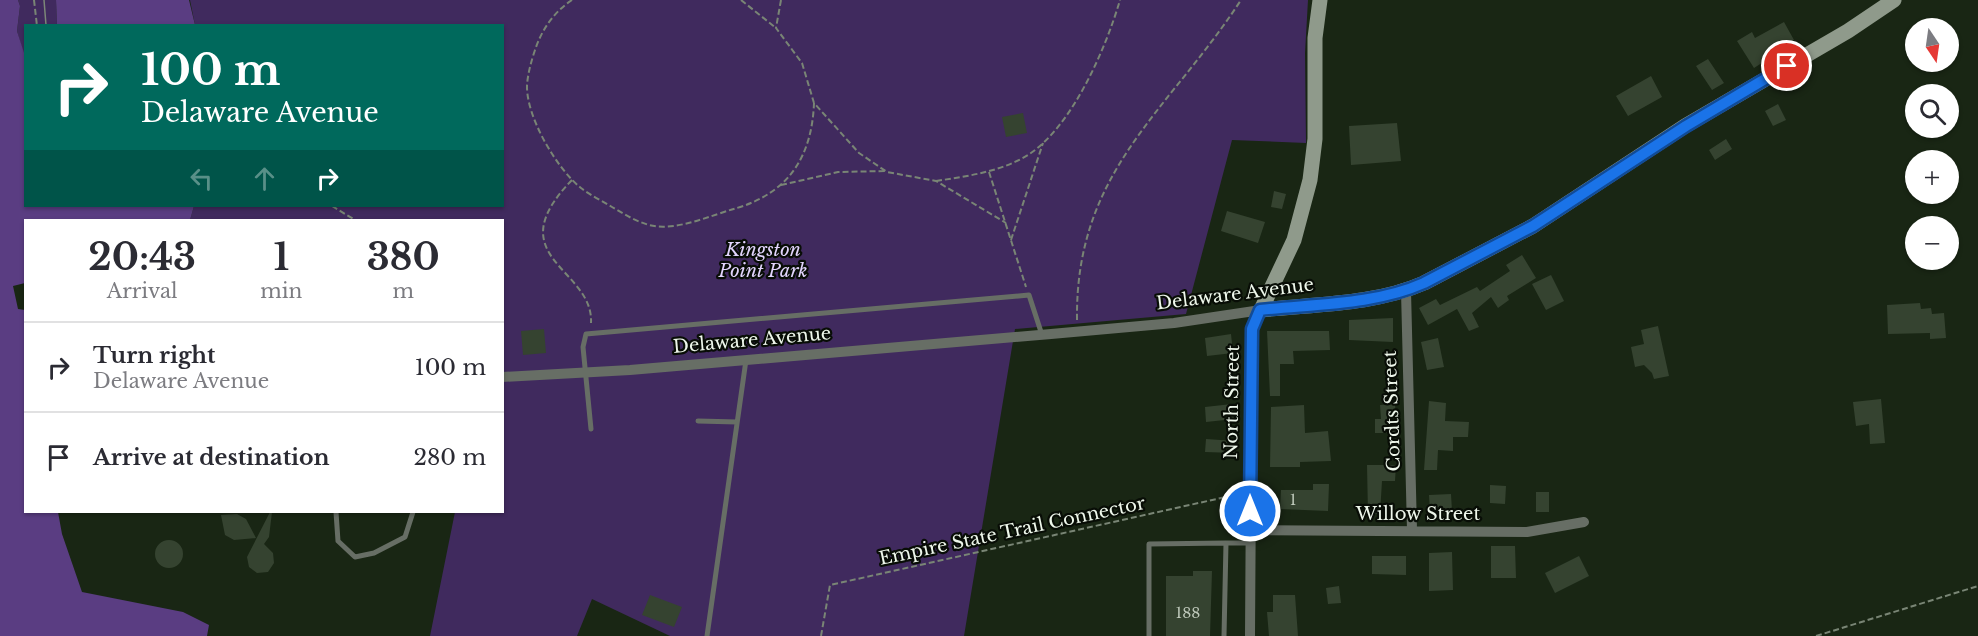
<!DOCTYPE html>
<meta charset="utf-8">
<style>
:root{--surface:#fff;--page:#f2f2f3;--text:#2b2b33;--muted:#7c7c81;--line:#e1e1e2}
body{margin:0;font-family:"Libre Baskerville",serif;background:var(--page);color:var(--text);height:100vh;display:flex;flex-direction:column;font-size:22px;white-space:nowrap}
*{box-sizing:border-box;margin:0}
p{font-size:20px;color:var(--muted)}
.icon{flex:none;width:33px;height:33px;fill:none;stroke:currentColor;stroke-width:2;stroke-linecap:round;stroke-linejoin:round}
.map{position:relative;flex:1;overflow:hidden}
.sheet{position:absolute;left:24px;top:219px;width:480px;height:294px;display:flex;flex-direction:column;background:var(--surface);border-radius:0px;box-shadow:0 2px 4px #0004}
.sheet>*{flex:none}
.guide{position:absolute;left:24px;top:24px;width:480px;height:183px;border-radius:0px;box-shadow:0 2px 4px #0004;background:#00695c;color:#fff;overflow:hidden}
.needle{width:39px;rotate:167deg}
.controls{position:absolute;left:1905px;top:18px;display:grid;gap:12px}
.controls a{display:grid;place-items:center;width:54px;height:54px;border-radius:50%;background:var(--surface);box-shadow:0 2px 4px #0004;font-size:30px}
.pin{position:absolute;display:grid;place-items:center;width:51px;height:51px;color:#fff;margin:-26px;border:3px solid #fff;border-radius:50%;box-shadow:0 2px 6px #0007}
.me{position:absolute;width:66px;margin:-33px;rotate:0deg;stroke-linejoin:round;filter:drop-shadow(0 0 4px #0008)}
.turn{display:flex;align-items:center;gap:21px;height:126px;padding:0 18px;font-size:27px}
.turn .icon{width:78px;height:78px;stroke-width:2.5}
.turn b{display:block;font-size:42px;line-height:51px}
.lanes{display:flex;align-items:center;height:57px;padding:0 18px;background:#0003;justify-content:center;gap:30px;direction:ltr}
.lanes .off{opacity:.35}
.eta{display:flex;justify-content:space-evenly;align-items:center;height:102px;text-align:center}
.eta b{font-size:36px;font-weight:700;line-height:42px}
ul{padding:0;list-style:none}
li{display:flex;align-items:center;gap:18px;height:90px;padding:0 18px;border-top:2px solid var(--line)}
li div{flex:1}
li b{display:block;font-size:22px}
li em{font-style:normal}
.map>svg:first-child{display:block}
.green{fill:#402a5e}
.water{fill:#5a3d82}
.building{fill:#354330}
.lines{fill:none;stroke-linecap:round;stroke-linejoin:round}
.path{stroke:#798575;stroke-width:2;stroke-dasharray:6 3;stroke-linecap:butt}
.lane{stroke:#676e65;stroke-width:5}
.street{stroke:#676e65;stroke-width:10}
.secondary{stroke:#8f9a8b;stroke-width:15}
.tram{stroke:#7c8778;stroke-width:1.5}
.route-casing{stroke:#114b97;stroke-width:15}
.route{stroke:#1a73e8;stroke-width:10}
.labels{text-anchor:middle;stroke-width:4.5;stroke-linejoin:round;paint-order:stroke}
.number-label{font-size:15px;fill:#c0cabc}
.park-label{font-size:18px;font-style:italic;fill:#e3d5fe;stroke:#080d06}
.street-label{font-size:18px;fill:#eef7eb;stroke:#080d06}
</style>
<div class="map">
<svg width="1978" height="636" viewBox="0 0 1978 636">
<rect width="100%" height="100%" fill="#192614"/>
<path class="green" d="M18 0H56L57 25 26 26 25 59 17 31 20 6Z
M190 0H1308L1305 53 1306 143 1232 140 1186 314 1015 329 964 636H670L592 599 577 636H430L455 512H502V220H190L194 206H502V26L195 25Z"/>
<path class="water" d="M0 0H18L20 6 17 31 26 59V206H194L190 220H26L25 283 13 286 18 309 25 310 26 512H58L62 534 82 592 183 612 209 625 207 636H0Z
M56 0H189L195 25H57Z"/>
<path class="building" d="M1784 22 1794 40 1767 56 1768 59 1754 68 1737 41 1752 32 1755 38Z
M1708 59 1724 83 1712 90 1696 66Z
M1651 76 1662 97 1628 116 1616 96Z
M1778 104 1786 120 1773 126 1765 111Z
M1023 113 1027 133 1006 137 1002 117Z
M1397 123 1401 161 1351 165 1349 126Z
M1726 139 1732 149 1715 160 1709 150Z
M1274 191 1286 194 1282 209 1271 207Z
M1227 211 1265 222 1258 243 1221 231Z
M1522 255 1536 278 1507 296 1509 300 1498 308 1491 297 1472 313 1479 327 1469 331 1457 309 1428 325 1419 308 1436 299 1440 305 1477 287 1480 291 1510 271 1506 265Z
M1551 275 1564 301 1546 310 1532 284Z
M1920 303 1921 309 1931 308 1932 314 1944 313 1946 338 1930 339V333L1888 334 1887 305Z
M1393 318V342L1349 340V320Z
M1658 326 1669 376 1654 379 1652 373 1644 365 1635 367 1631 347 1644 344 1641 330Z
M544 329 546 353 523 355 521 331Z
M1267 331H1329L1330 350 1293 351 1294 364H1280V396H1270Z
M1231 334 1233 353 1207 356 1205 338Z
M1438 338 1444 367 1427 370 1421 342Z
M1881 399 1885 443 1870 444 1869 424 1856 426 1853 402Z
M1429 401 1446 403 1445 421 1469 422 1468 437H1453V451L1438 450 1437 470H1424Z
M1232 404 1234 419 1206 422 1205 407Z
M1395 404 1397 433H1375V419H1381L1380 405Z
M1304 405 1305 433 1328 431 1331 461 1300 462V467H1270L1271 407Z
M1206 439 1235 441V453L1205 452Z
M1367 465H1396L1395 481H1382L1380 514H1368Z
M1313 484H1329L1328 511 1280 509 1281 490H1313Z
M1490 485 1506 486 1505 504 1490 503Z
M1536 492H1549V512H1536Z
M1451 494 1452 511 1430 512 1429 495Z
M270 512H272L269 537 264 544 273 553 274 563 268 572 257 573 249 567 247 557Z
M237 514 246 519 256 538 234 540 225 535 221 515Z
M155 554a14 14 0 1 1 28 0a14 14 0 1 1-28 0Z
M1491 546H1515L1516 578H1491Z
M1452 552 1453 590 1429 591V553Z
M1372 556H1406V575L1372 574Z
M1579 556 1589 576 1555 593 1545 573Z
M1193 571H1212L1210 636H1166V576H1193Z
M1339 586 1341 603 1328 604 1326 588Z
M650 595 682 607 674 627 642 615Z
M1273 595H1295L1298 636H1269L1267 612H1273Z"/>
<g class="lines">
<path class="path" d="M34 0 37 26
M572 0C554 12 542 29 535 50 531 62 528 73 527 85 526 117 557 169 581 188 590 195 602 201 612 207 624 214 635 221 649 225 676 232 711 215 737 208 790 192 812 155 814 103
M741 0 776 28
M781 0 776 28 802 63 814 103 859 153 887 172 936 181 1006 223
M989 172 1026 287
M572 180C496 258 594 268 591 323
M936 181C968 176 1000 172 1028 155 1072 127 1106 48 1120 0
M781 185 838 172 885 171
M332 206 355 220
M1011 240 1043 143
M1077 320C1075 171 1168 112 1241 0
M821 636 830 585 1239 494
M1816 636 1978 586"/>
<path class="lane" d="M698 421 737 422
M591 429 583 347 586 334 1029 295 1042 335
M336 512 338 541 355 557 374 553 405 537 413 512
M707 636 746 360
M1149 636V544L1226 543
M1224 636 1226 543H1250"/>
<path class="street" d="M1406 291 1412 530
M502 377 630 370 1051 334 1174 323 1261 310
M1250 530 1527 532 1584 522
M1250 636 1252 329 1261 310"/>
<path class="secondary" d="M1261 310C1314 304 1374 305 1424 283L1533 226 1685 126 1848 31 1894 0
M1261 310 1294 240 1310 180 1315 139V38L1320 0"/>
<path class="tram" d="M44 0 46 25"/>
</g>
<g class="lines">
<g class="route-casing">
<path id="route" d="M1250 511 1252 329 1260 310C1314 304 1375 305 1424 283L1533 226 1686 126 1787 66"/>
</g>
<use href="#route" class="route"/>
</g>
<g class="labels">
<g class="number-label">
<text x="1293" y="505">1</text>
<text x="1188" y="618">188</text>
</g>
<g class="park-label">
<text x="763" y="256">Kingston<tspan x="763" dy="21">Point Park</tspan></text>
</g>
<g class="street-label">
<text transform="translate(1235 294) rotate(-7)" y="6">Delaware Avenue</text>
<text transform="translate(752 340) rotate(-5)" y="6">Delaware Avenue</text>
<text transform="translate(1232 402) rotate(-89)" y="6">North Street</text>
<text transform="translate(1392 411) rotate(-92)" y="6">Cordts Street</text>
<text x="1418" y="520">Willow Street</text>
<text transform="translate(1012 531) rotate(-12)" y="6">Empire State Trail Connector</text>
</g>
</g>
</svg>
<div class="controls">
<a><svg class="needle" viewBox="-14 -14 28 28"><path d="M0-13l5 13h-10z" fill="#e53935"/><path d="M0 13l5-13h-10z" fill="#7c7c81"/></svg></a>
<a><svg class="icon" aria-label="search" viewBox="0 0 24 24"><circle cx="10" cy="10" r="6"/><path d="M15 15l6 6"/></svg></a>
<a>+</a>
<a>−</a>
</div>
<div class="pin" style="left:1787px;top:66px;background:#d93025"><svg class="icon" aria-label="arrive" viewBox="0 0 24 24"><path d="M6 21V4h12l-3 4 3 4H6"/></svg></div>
<svg class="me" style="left:1250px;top:511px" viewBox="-20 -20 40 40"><circle r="17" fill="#1a73e8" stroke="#fff" stroke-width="3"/><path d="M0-11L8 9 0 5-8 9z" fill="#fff"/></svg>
<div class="guide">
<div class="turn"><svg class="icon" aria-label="right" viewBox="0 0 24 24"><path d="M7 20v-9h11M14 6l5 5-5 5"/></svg><div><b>100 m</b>Delaware Avenue</div></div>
<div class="lanes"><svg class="icon off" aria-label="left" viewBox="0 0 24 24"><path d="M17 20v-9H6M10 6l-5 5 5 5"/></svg><svg class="icon off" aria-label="ahead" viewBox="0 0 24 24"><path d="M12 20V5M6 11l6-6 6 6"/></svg><svg class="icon" aria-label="right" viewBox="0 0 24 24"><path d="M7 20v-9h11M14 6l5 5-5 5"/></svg></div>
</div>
<section class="sheet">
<div class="eta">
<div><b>20:43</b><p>Arrival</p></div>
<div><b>1</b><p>min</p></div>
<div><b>380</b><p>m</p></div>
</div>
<ul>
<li><svg class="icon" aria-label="right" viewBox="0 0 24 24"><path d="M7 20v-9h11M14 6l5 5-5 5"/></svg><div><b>Turn right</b><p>Delaware Avenue</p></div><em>100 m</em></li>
<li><svg class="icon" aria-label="arrive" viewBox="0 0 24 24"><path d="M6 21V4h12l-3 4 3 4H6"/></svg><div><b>Arrive at destination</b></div><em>280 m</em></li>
</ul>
</section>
</div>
